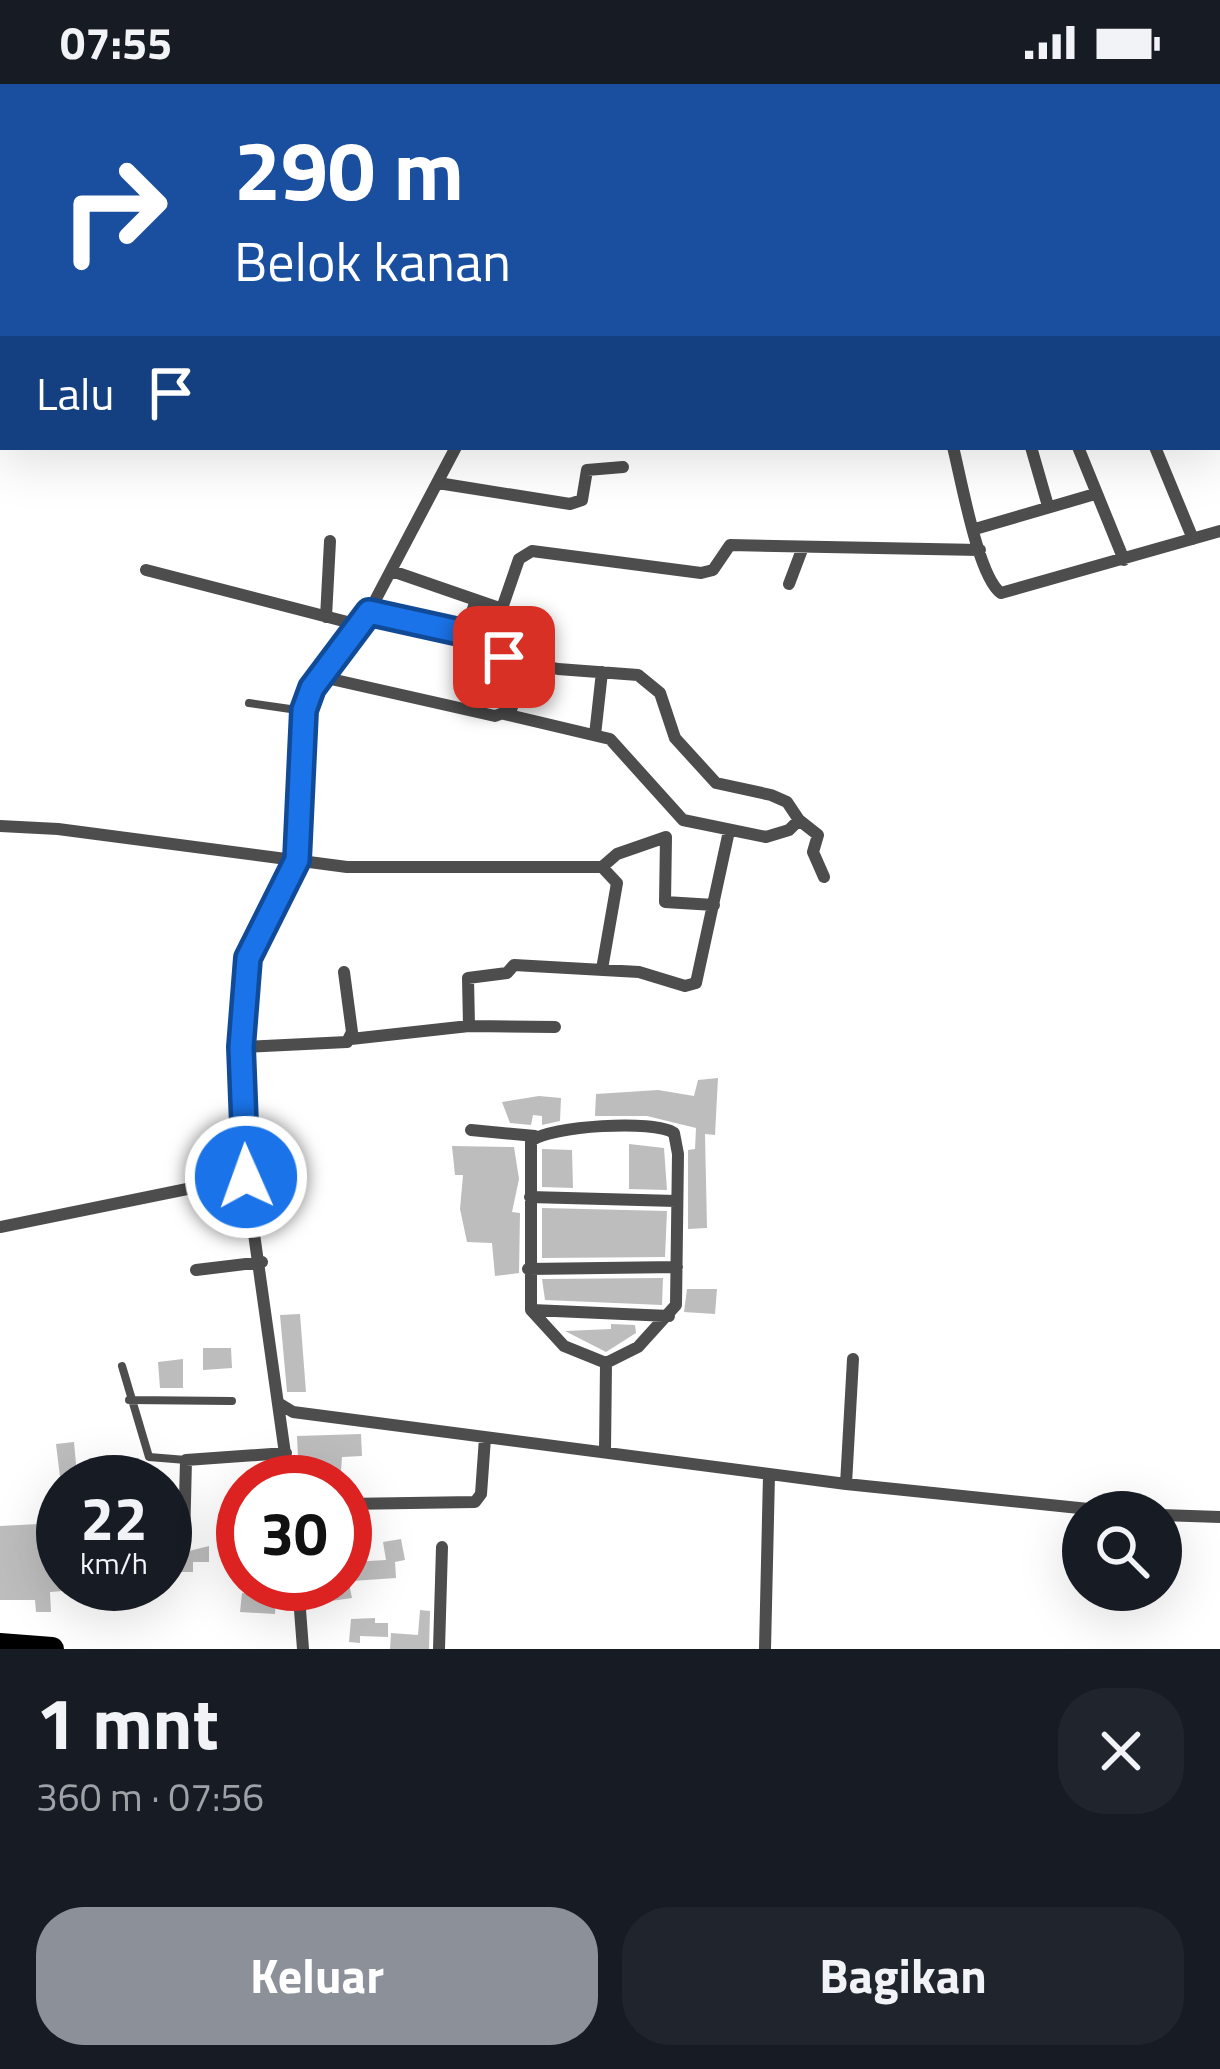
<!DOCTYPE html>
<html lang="id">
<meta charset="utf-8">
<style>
:root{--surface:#171b24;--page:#20242c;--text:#f1f3f6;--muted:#9ea1a6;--accent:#8c9099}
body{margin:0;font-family:"Titillium Web",sans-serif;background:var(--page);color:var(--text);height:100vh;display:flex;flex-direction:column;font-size:45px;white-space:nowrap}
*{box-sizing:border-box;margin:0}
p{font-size:39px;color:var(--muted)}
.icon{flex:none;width:66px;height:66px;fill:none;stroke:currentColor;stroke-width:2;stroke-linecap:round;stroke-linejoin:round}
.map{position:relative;height:1565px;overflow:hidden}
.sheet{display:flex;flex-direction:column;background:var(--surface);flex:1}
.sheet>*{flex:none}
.hud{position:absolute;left:0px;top:0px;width:1221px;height:366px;box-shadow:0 12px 48px #0002;background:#1a4fa0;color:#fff;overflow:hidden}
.fabs{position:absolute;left:1062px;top:1407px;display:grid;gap:24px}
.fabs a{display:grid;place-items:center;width:120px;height:120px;border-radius:50%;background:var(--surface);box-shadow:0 12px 48px #0002;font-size:60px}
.speed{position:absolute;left:36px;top:1371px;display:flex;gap:24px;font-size:60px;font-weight:700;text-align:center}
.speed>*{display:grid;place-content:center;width:156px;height:156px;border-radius:50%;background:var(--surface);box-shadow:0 12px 48px #0002;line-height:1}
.speed small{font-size:30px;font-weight:400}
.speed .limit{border:18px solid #d22;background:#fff;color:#111}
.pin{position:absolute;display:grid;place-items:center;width:102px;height:102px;color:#fff;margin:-51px;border-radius:24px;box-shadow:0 6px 18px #0006}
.me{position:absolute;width:132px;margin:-66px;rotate:358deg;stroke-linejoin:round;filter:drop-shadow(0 0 9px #0008)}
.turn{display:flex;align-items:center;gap:42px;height:252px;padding:0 36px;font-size:54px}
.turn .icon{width:156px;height:156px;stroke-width:2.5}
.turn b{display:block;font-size:84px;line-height:102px}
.then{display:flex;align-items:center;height:114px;padding:0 36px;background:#0003;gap:24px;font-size:45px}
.round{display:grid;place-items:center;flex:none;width:126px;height:126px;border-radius:48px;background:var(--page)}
.headline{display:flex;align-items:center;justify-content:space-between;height:204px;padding:0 36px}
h1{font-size:72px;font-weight:700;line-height:90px}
.button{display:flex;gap:24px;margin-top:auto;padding:24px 36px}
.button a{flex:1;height:138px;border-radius:48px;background:var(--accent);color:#fff;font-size:48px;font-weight:700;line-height:138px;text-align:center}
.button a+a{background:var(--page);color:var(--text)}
.status{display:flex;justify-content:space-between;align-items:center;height:84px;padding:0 60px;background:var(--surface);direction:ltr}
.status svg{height:33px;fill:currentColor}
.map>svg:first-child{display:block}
.building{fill:#bdbdbd}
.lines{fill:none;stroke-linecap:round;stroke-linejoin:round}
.service{stroke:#4d4d4d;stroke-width:8}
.minor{stroke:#4d4d4d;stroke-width:12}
.trunk{stroke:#000;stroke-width:24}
.route-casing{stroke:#114b97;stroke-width:30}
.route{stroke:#1a73e8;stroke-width:21}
</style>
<div class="status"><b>07:55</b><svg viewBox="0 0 49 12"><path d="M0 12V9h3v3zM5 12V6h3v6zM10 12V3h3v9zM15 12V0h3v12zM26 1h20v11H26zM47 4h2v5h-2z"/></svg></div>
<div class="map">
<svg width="1220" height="1565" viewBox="0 0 1220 1565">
<rect width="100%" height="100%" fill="#fff"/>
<path class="building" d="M718 994 715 1051 705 1050 707 1144 688 1145V1066L695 1065 696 1044 647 1032H595L596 1010 658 1006 694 1012 698 996Z
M539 1012 561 1014 560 1037 542 1041V1032L533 1031 531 1041 510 1039 502 1018Z
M629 1060 664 1064 667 1106 629 1105Z
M452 1062 514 1063 519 1095 512 1128 520 1129 519 1189 495 1192 492 1159 467 1158 460 1125 463 1091H455Z
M542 1065 572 1066 573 1104 542 1103Z
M542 1124 667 1127 665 1173 542 1174Z
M663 1194 662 1221 545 1216 542 1195Z
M687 1205H717L715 1230 684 1228Z
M300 1230 306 1308H287L280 1231Z
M611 1240 635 1241 636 1249 606 1268 565 1247 611 1245Z
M203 1264H231L232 1284 203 1286Z
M183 1275V1304H160L158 1278Z
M361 1350 362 1372 342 1373 341 1387 320 1386 321 1398 299 1394 297 1352Z
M74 1358 77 1391 60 1393 56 1360Z
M63 1429V1447H53V1477H63V1507L50 1508 51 1528H36L35 1516H0V1442L39 1440V1430Z
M401 1455 405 1476 395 1478 396 1494 352 1497 351 1478 386 1476 383 1458Z
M165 1462 185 1468 209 1462V1478H193V1488H181V1480H165Z
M254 1500H277L275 1530 240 1528 242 1509 254 1510Z
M332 1500H349L352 1514 310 1520 309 1503Z
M420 1526 430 1527 429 1565H390L391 1549 418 1551Z
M375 1534V1539H388V1553L360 1552V1559L349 1558 351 1535Z"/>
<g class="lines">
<path class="service" d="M1218 64 1220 69
M249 619 304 627
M122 1282 149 1373 186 1376
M129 1316 232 1317"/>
<path class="minor" d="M11 0V3
M390 0V3
M779 0V3
M844 0 845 3
M1010 0 1011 3
M1091 0 1092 3
M1043 3 1051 0
M1218 154 1220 153
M1218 322 1220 327
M953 363C961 394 978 493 1001 509L1220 447
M1031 363 1048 422
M1078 363 1124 476
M1155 363 1193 455
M438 399 570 420 582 416 587 386 623 383
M975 445 1095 410
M146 486 359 541
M392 487 502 525
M789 500 803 463
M326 533 330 457
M465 549 476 516
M489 562 519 475 532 467 701 489 713 486 730 461 980 466
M322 593 495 632 511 626C540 548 419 538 369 528
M504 630 610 655 683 736 766 753 789 746 799 736 787 718 771 711 716 699 675 654 660 609 638 591 558 585 504 573
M595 651 602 588
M799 736 818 751 813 768 824 793
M0 742 58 745 347 783H602L617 799 602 885
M602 783 617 770 666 753 665 818 714 821
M469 942 468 894 507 889 514 881 639 888 685 902 696 899 729 747
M351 955 469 942 555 943
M241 963 347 958 352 948 344 888
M471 1046 535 1052
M530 1113 676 1117
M0 1143 246 1093
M528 1185 677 1183
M196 1186 262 1178
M532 1226 669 1232
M280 1320 293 1328 846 1400 1118 1428
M605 1367 606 1279 638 1263 676 1221 678 1070 674 1049C654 1035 550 1042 531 1057V1226L564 1262 606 1279
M289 1398 246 1093 241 963 248 875 297 776 304 627 312 604 369 528 456 363
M846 1400 853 1275
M345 1420 475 1418 481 1410 485 1354
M1161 1431 1220 1433
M184 1458 186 1376 286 1369
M298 1500 303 1565
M439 1565 442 1463
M765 1565 769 1391"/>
<path class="trunk" d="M0 1561 52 1565"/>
</g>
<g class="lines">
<g class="route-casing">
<path id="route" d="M246 1093 241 963 248 874 297 776 304 626 312 604 369 528 464 549 504 573"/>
</g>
<use href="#route" class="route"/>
</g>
</svg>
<div class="fabs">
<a><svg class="icon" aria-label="search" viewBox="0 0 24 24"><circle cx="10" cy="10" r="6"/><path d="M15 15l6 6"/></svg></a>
</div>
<div class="speed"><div>22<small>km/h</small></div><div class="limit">30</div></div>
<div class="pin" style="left:504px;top:573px;background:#d93025"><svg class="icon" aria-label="arrive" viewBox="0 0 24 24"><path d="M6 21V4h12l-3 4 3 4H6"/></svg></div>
<svg class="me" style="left:246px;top:1093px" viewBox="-20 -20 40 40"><circle r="17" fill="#1a73e8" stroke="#fff" stroke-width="3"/><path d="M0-11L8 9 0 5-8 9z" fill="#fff"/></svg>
<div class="hud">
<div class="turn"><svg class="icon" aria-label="right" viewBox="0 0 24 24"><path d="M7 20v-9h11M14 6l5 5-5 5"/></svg><div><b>290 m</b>Belok kanan</div></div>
<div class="then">Lalu<svg class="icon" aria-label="arrive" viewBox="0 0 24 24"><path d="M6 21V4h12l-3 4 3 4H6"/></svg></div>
</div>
</div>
<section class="sheet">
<div class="headline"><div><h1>1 mnt</h1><p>360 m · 07:56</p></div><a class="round"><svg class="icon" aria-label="close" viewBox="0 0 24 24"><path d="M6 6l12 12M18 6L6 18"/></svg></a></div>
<div class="button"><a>Keluar</a><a>Bagikan</a></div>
</section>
